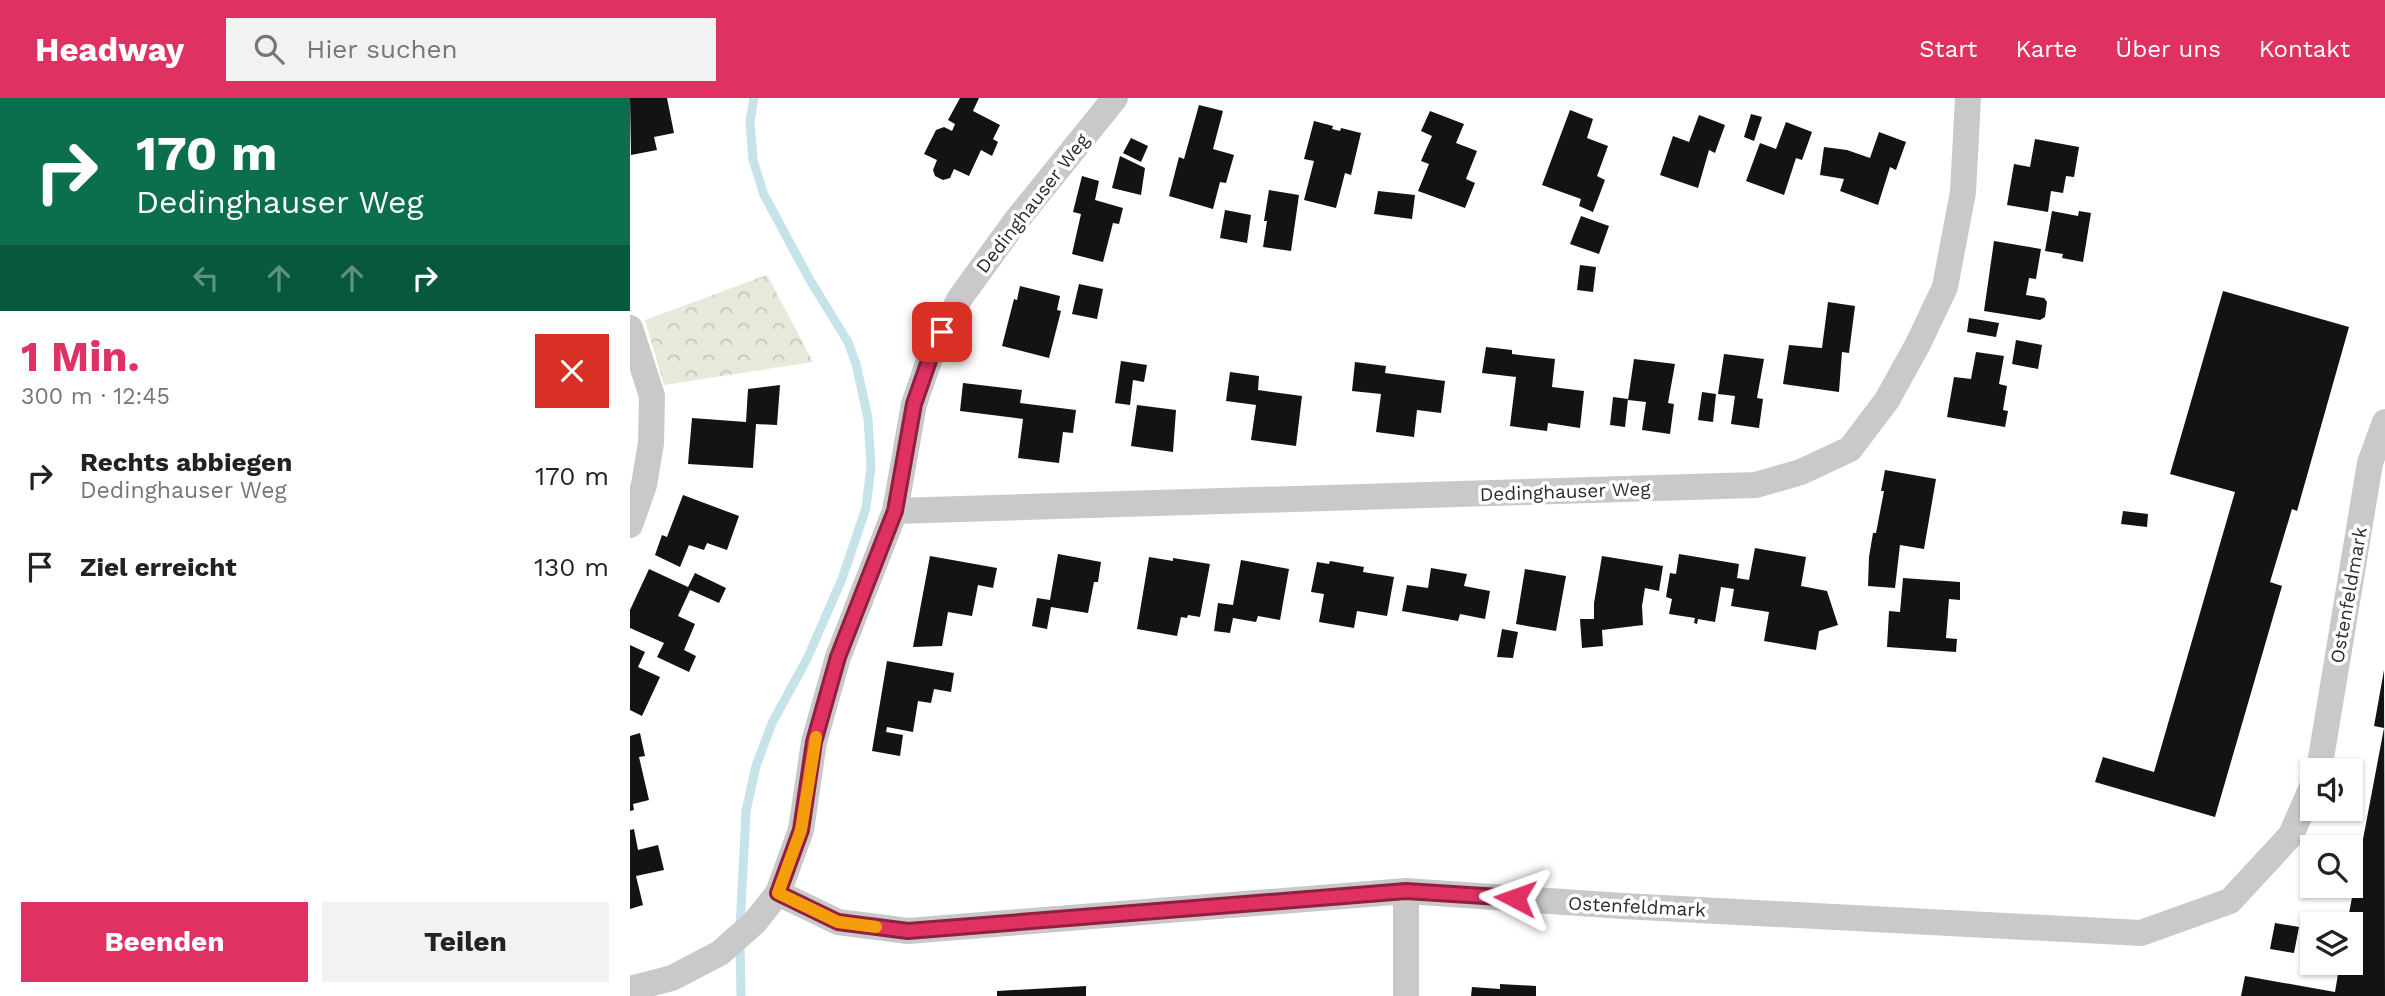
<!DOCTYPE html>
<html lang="de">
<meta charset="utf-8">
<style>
:root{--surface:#fff;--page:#f2f2f2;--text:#222;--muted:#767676;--accent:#df3263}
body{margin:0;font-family:"Work Sans",sans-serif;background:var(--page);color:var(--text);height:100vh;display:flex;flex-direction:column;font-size:26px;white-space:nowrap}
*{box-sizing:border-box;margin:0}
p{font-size:23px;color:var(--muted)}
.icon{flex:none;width:38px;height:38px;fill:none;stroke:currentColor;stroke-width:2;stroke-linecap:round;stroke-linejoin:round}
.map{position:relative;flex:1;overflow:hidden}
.panel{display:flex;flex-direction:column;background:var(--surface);width:630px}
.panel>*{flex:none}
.top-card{background:#0b6e4f;color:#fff;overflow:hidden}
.fabs{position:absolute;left:1670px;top:660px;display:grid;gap:14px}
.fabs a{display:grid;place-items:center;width:63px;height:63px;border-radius:0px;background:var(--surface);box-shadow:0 2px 5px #0004;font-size:35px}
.pin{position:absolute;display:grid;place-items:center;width:60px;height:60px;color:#fff;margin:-30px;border-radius:14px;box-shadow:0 4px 10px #0006}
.me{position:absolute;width:77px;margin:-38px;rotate:274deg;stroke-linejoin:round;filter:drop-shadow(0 0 5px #0008)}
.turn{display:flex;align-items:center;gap:24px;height:147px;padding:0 21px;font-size:32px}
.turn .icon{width:91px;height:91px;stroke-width:2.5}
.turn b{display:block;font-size:49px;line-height:60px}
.lanes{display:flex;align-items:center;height:66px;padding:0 21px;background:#0003;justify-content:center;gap:35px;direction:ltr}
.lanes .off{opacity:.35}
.round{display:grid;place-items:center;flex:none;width:74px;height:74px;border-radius:0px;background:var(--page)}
.overview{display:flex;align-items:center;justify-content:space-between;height:119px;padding:0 21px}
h1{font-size:42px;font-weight:700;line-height:52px;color:var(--accent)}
.action{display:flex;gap:14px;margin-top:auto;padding:14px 21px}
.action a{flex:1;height:80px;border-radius:0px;background:var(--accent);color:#fff;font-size:28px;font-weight:700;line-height:80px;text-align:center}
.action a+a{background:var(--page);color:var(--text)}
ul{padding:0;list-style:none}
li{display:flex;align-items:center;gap:21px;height:91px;padding:0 21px}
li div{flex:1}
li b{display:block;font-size:26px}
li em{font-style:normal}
header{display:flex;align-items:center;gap:42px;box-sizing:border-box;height:98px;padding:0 35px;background:var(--accent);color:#fff}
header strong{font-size:33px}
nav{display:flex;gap:38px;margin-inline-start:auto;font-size:24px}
.search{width:490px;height:63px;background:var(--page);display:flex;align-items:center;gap:18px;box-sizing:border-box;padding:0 24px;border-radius:0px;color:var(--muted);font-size:26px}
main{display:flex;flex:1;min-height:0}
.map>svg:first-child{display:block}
.park{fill:url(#park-crowns)}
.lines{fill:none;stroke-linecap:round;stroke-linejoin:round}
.stream{stroke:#c6e3e9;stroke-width:9}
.building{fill:#131313}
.minor{stroke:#c9c9c9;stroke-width:26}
.route-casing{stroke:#912040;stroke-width:18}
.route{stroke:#df3263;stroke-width:12}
.slow{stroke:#f59e0b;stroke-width:12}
.labels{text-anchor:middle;stroke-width:7;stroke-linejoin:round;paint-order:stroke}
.street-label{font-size:19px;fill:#2c2c2c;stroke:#fff}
</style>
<header>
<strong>Headway</strong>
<div class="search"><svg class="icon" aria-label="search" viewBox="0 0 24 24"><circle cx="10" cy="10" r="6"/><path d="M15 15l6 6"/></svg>Hier suchen</div>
<nav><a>Start</a><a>Karte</a><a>Über uns</a><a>Kontakt</a></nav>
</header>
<main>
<section class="panel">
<div class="top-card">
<div class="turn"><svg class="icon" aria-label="right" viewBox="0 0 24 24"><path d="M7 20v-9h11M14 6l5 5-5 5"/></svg><div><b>170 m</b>Dedinghauser Weg</div></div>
<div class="lanes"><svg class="icon off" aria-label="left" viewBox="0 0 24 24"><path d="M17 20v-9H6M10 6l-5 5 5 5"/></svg><svg class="icon off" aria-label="ahead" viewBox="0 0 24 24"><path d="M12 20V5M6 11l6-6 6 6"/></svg><svg class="icon off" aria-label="ahead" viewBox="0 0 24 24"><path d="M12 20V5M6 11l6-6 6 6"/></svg><svg class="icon" aria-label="right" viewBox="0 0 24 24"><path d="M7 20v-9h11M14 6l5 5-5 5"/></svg></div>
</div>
<div class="overview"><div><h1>1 Min.</h1><p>300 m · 12:45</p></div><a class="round" style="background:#d93025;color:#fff"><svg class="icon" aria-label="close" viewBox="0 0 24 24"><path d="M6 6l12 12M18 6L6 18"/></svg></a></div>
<ul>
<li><svg class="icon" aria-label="right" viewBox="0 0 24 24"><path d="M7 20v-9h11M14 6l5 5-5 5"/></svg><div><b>Rechts abbiegen</b><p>Dedinghauser Weg</p></div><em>170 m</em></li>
<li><svg class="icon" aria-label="arrive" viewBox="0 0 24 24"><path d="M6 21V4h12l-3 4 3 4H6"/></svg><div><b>Ziel erreicht</b></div><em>130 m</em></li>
</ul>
<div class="action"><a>Beenden</a><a>Teilen</a></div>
</section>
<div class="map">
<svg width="1755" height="898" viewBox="0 0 1755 898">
<defs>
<pattern id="park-crowns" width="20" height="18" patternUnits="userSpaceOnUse" patternTransform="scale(1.75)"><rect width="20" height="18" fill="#e6eada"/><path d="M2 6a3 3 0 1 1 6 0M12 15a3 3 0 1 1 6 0" fill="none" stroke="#c5c9bb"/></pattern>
</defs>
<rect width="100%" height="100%" fill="#fff"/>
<path class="park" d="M137 177 183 264 34 287 15 222Z"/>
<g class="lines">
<path class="stream" d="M110 830 116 713 126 668 142 625 177 561 212 481 236 410 241 369 238 320 226 266 218 244 180 182 134 97 123 62 120 24 124 0
M110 844 111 898"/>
</g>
<path class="building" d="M0 0H37L44 35 24 39 27 52 1 57Z
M330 0H349L343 13 370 27 363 41 368 44 362 58 351 52 339 78 324 71 320 80 313 82 305 78 303 72 307 62 294 56 306 32 314 29 322 33 325 26 318 22Z
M569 7 593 13 583 51 604 57 596 85 590 84 583 111 539 98 549 59 554 61Z
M940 12 963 21 957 40 978 48 967 78 975 82 963 114 949 108 951 101 912 87Z
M800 13 834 26 826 45 847 53 836 81 845 85 835 110 788 93 799 66 791 63 802 38 791 33Z
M1121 16 1132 19 1124 43 1114 39Z
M1069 17 1095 27 1085 55 1079 52 1068 90 1030 77 1043 38 1059 44Z
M684 23 703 28 702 31 710 33 711 30 731 35 721 77 715 75 706 110 674 102 684 63 674 61Z
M1156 24 1182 34 1172 62 1166 60 1154 97 1116 83 1130 45 1146 51Z
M1249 34 1276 44 1266 72 1260 69 1248 107 1210 93 1214 81 1190 77 1194 49 1217 52 1240 60Z
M501 40 518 48 511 64 493 55Z
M1405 41 1449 49 1444 79 1436 78 1433 95 1421 93 1418 114 1377 107 1384 66 1400 69Z
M490 58 515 70 511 97 482 90Z
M452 78 469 83 465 102 493 110 489 126 483 125 473 164 442 156 451 116 443 114Z
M639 92 669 97 661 153 633 149 637 123H634Z
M748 93 785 97 782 121 744 116Z
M595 112 621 117 617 145 590 140Z
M1422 113 1448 118 1449 113 1461 115 1453 164 1432 160 1433 156 1415 153Z
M951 118 979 128 969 156 940 146Z
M1364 143 1411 151 1406 181 1399 180 1396 197 1414 200 1417 204 1415 219 1410 222 1354 213Z
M950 167 966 169 963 194 947 192Z
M449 186 473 191 467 221 442 216Z
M390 188 430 198 427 212 431 213 419 260 372 248 384 201 387 202Z
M1593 193 1719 229 1667 413 1662 411 1640 484 1652 488 1585 719 1465 684 1473 659 1524 674 1605 394 1540 376Z
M1198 204 1225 208 1219 255 1212 254 1209 294 1153 286 1159 247 1192 250Z
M1339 220 1369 225 1366 239 1337 234Z
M1386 242 1412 247 1408 271 1382 266Z
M856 249 882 252V256L925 261 922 289 954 293 950 330 918 325 917 333 880 328 886 279 852 275Z
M1346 254 1374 258 1369 286 1377 288 1373 312 1378 313 1375 329 1317 319 1324 279 1341 281Z
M1094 256 1134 261 1127 300 1133 301 1129 330 1101 326 1105 298 1088 296Z
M1004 261 1045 266 1038 305 1044 306 1040 336 1012 332 1016 304 998 302Z
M491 263 517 267 514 284 503 282 500 307 485 305Z
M725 264 756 268 755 275 815 283 811 315 787 312 784 339 746 334 751 296 722 293Z
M600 274 629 278 628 292 672 298 666 348 621 342 626 307 596 303Z
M333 285 392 292 390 305 446 312 443 335 433 334 429 365 388 360 393 321 330 313Z
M150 287 147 327 126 326 123 370 58 366 62 320 116 324 118 291Z
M1072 294 1086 296 1083 324 1068 322Z
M983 299 998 301 995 329 980 327Z
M507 307 546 312 543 354 501 348Z
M1255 372 1306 381 1294 451 1270 447 1265 490 1238 488 1239 459 1243 435H1246L1254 393H1251Z
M53 397 109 418 97 452 77 445 74 452 59 447 50 469 25 457 32 437 37 439Z
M1493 413 1518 416 1517 429 1491 426Z
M1125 450 1176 459 1171 488 1197 493 1208 527 1189 533 1186 552 1134 543 1139 514 1101 508 1104 491 1091 489 1085 524 1068 521 1067 526 1064 525 1065 520 1039 516 1042 501 1036 499 1040 475 1046 476 1049 456 1109 466 1107 480 1119 482Z
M428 456 471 464 468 484H464L458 515 421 509 417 531 402 528 407 500 420 502Z
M300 458 367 470 363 490 348 487 342 518 318 514 312 548 283 549Z
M972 458 1033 468 1029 493 1015 490 1012 508 1013 527 972 532 973 548 952 550 950 521H964V505Z
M519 459 543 463V460L580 466 570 519 558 517 557 520 551 519 547 538 507 531Z
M611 462 659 471 650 522 628 518 626 524 603 520 600 535 584 533 588 505 603 507Z
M700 463 734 469 733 474 764 479 757 518 727 513 724 530 689 524 694 496 681 494 687 464 699 466Z
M801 470 837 476 834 488 860 493 855 521 830 516 828 523 772 513 777 487 798 490Z
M19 471 58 489 65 475 96 490 89 505 60 492 48 518 65 526 54 552 66 558 59 574 27 559 34 545 0 530V512Z
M895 471 936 478 926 533 886 526Z
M1273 480 1330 484V502L1319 501 1316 540 1327 541 1326 554 1257 549 1259 513 1270 514Z
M872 531 888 534 883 560 867 559Z
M0 547 15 554 8 569 30 579 12 618 0 612Z
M257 563 324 575 321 594 304 591 301 605 288 603 283 634 257 629 256 634 273 637 270 658 242 653Z
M1754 572 1755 898H1611L1615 878 1705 894 1710 864H1720V826H1717L1754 630 1744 628Z
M10 635 15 658 9 659 19 702 3 706 4 712 0 713V638Z
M4 731 8 752 28 747 34 772 6 778 13 807 0 811V732Z
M1645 825 1669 829 1664 855 1640 851Z
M870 886 906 888V898H841L842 889 870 891Z
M456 888V898H367V893Z"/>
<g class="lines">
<path class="minor" d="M0 230 22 298 21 345 14 387 0 427
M265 413 1126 387 1171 374 1220 351 1257 302 1288 246 1315 189 1333 94 1338 0
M1689 672 1740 365 1755 324
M148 795 208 824 278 833 776 793 993 808 1511 835 1600 803 1661 737 1682 689
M0 891 42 880 90 855 125 824 148 795 171 732 184 644 208 559 265 413 284 306 303 251 330 200 385 124 485 0
M776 898V793"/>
</g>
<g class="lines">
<g class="route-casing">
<path id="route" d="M312 234 303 251 284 306 265 413 208 559 184 644 171 732 148 795 208 824 278 833 776 793 885 800"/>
</g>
<use href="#route" class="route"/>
<path class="slow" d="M186 639 171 732 148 795 208 824 246 829"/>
</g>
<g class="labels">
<g class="street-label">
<text transform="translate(402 105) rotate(-52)" y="7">Dedinghauser Weg</text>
<text transform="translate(935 393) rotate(-2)" y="7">Dedinghauser Weg</text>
<text transform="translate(1718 497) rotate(-80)" y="7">Ostenfeldmark</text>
<text transform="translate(1007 808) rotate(3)" y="7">Ostenfeldmark</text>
</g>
</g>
</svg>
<div class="fabs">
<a><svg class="icon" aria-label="sound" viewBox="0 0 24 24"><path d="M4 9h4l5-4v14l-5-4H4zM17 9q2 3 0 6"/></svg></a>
<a><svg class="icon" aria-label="search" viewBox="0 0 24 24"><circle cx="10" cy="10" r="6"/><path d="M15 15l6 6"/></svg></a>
<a><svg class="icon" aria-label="layers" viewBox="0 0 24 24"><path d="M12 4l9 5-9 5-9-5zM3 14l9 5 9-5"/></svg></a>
</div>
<div class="pin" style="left:312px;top:234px;background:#d93025"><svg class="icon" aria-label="arrive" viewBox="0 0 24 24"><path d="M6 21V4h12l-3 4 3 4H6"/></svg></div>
<svg class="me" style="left:885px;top:800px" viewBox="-20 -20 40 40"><path d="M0-17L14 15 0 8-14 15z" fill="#df3263" stroke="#fff" stroke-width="4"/></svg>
</div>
</main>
